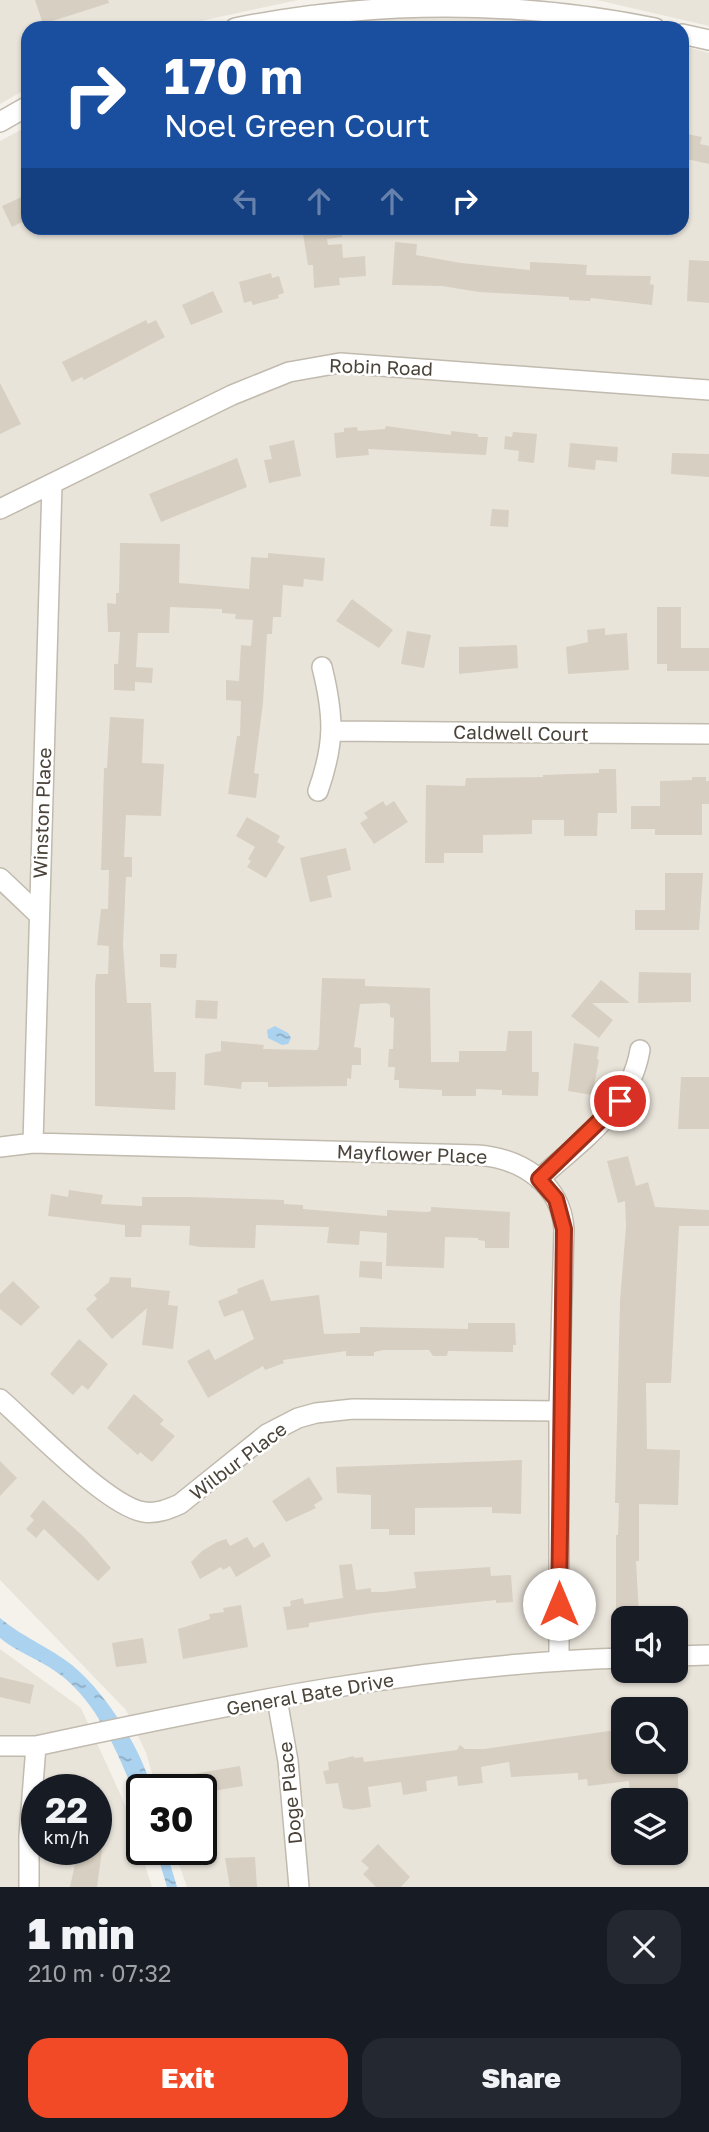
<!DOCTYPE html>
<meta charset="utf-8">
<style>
:root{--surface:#171b24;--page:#242831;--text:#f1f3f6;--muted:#9ea1a6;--accent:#f24926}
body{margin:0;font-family:"Golos Text",sans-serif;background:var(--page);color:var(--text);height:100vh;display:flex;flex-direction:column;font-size:26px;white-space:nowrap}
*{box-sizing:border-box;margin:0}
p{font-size:23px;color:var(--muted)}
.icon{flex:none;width:38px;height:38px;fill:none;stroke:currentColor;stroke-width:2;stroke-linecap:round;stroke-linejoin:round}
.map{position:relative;height:1887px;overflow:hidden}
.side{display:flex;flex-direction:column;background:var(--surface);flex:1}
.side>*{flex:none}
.top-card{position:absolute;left:21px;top:21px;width:668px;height:214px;border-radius:21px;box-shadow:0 2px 5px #0004;background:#1a4fa0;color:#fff;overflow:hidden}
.tools{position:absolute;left:611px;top:1606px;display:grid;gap:14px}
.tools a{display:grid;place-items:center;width:77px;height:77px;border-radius:14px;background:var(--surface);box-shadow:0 2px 5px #0004;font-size:35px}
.speed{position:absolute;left:21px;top:1774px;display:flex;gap:14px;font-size:35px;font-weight:700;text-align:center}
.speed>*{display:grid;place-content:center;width:91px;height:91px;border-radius:50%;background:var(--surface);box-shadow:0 2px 5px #0004;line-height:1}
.speed small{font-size:18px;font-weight:400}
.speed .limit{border:4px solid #111;border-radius:10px;background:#fff;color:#111}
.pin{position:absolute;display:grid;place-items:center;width:60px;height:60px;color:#fff;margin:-30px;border:4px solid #fff;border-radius:50%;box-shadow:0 2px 7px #0007}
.me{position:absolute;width:77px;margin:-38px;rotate:0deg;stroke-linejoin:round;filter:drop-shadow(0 0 5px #0008)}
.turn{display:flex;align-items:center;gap:24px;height:147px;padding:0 28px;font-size:32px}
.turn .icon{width:91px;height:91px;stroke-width:2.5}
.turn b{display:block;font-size:49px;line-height:60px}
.lanes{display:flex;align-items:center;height:66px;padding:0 28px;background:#0003;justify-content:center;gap:35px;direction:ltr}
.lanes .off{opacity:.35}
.round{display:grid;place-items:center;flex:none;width:74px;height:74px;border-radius:21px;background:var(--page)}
.head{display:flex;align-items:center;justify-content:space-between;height:119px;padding:0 28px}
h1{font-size:42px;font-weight:800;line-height:52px}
.button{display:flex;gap:14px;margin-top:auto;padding:14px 28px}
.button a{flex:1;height:80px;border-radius:21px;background:var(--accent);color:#fff;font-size:28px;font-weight:800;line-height:80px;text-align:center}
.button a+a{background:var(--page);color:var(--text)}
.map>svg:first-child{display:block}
.residential{fill:#e9e4da;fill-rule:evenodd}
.water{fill:url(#water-ripples)}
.building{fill:#d7cfc1}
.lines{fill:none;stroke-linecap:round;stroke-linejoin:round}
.minor-casing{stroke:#c1baae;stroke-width:22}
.minor{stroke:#fff;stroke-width:19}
.route-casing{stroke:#9d2f19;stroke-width:18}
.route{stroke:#f24926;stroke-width:12}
.labels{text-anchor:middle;stroke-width:5;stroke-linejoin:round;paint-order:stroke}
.street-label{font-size:19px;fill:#4a4339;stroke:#fff}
</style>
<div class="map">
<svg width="709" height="1887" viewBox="0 0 709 1887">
<defs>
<pattern id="water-ripples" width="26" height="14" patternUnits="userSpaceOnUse" patternTransform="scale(1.75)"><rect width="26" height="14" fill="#abd2ef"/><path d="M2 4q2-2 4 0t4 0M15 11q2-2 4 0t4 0" fill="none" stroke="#8dacc3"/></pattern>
</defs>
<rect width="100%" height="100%" fill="#f5f2ec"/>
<path class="residential" d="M0 0H298L169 28H28V88L0 104Z
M597 0H709V26Z
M394 14 503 18 601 28H300Z
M683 46 709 53V1887H187L174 1850H201V1790H157L146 1753 126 1710 0 1580V141L28 126V228H682ZM623 1619H676V1671H623ZM623 1710H676V1762H623ZM623 1801H676V1853H623Z
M0 1649 81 1708 127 1809 152 1887H0ZM37 1790H96V1850H37Z"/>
<path class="water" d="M275 1026 288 1033 291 1038 288 1044 282 1045 268 1038 267 1030Z
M0 1618C22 1637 51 1648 72 1665 105 1692 142 1749 152 1790H142V1811C121 1763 101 1702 55 1671 38 1659 17 1652 0 1638Z
M156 1850H166L177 1887H167Z"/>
<path class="building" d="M35 0H108L109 3 43 24Z
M682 133 702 137 700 144 709 146V164L682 158Z
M28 194V219L12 227 2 206Z
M302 228H341L342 237 327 239 328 245 342 244 343 258 365 256 366 276 339 278 340 285 314 288 313 265H308Z
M395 242 417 244 416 255 461 263 530 270V262L573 264 587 265 586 275 651 276 650 284 654 285 652 305 591 298 590 301 569 300V297L479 292 442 286 392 285Z
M689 260 709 261V303L687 301Z
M271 273 272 278 279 276 284 293 278 295 279 298 253 305 251 301 244 303 239 282Z
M213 291 223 312 191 325 182 305Z
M146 320 148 324 156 320 165 337 84 380 82 377 72 382 62 362Z
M0 383 21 424 0 434Z
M386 426 451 435V431L478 434V437H488L486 455 368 449 369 455 336 458 334 433 344 432V428L357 427 358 431 385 429Z
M513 432 537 434 534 463 518 461 519 451 504 449 505 436 512 437Z
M294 440 301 476 269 483 264 460 272 459 269 446Z
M570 443 618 447 617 462 596 460 595 470 568 467Z
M672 453 709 454V477L671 474Z
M237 458 247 487 161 522 149 494Z
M492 509 509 510 508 527 490 526Z
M120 543 180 544 179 583 249 589 251 557 268 558V553L325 558 323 581 304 579 303 587 283 585 281 617H273L272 634H267L263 703 254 773 259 774 256 798 228 794 237 736H240L241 701 226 700V680L239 681 241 645 251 646 253 620 235 619 236 614 222 613V609L170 607 169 633H138L136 667 153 668 152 683 135 682V691L114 690V664H118L120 632H108L107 603 116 604V593H119Z
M352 599 393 630 379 648 336 621Z
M657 607H681V648H709V671H667V664H657Z
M605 628V635L627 633 629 670 568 674 566 647 588 642 587 630Z
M407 631 431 635 424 668 401 664Z
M517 645 518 668 459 674V647Z
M110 717 144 719 142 763 164 764 161 816 126 815 124 857H132V877H126L123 945 127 1003H151L154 1072H176L175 1110 95 1106V985L96 974H108L109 946 97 945 101 909H108L109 870H101L104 768H107Z
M599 769H616L617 813H598L597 836H564V820H532V834L483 835V853H444V863H425L426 785 465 786 466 778 543 777V775L599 773Z
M692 777H706V781H709V804H702V835H655V829H631V806H660V781L692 780Z
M383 801 386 806 394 801 408 822 374 844 360 823 368 818 364 813Z
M247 817 280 836 277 842 285 847 266 878 247 867 251 861 248 859 255 847 236 836Z
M346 848 351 870 327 876 332 897 310 902 300 858Z
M665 873H703L699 930H635V910H665Z
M160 954H177L176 968 160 967Z
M639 972 691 973V1002L638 1003Z
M322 978 365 979V986L430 988 431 1062H459V1051H506L508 1031H532V1072H539L538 1096 502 1095V1090L476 1089V1096H442V1090L399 1088V1080H394L395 1067H388L389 1049H393L394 1018 390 1017V1005L386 1003 360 1004 354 1047 361 1048V1065H352L351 1079 347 1078V1086L268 1087V1082H242L241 1089 204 1085 205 1054 221 1051V1041L264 1045 263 1049 317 1050 319 1046Z
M601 980 630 1003H592L613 1020 599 1038 571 1016Z
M196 1000 218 1001 217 1019 195 1018Z
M574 1043 599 1047 597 1059 599 1060 592 1095 568 1091Z
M681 1077H709V1129H678Z
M628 1156 636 1186 648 1182 655 1207 709 1210V1226H679L671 1383H646L647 1449 680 1450 678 1505 639 1504V1561H636L639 1615H616V1535H618L619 1503H615L620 1301 626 1226 625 1201 618 1203 607 1161Z
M69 1190 103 1195 101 1204 142 1206V1197H191L284 1200V1204L303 1205V1209L387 1216V1210L427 1212 431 1211V1207L510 1212 509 1248H485V1241L478 1240V1238L445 1237 444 1268 386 1266 387 1233 360 1231 359 1245 327 1243 329 1227 256 1225 255 1248 200 1247 189 1245 190 1226 142 1225 141 1237H125V1225L48 1216 51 1194 68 1197Z
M360 1261 382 1262V1279L359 1277Z
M110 1277 131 1278V1287L170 1291 168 1305 178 1306 173 1349 142 1345 147 1308 112 1339 86 1309 97 1299 94 1295 109 1282Z
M263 1279 271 1301 319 1295 324 1334 360 1333V1327L468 1329V1323H515L516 1345H513V1352L448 1351 447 1356H433L429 1350H384L374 1352V1356H346V1351L283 1360 284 1363 265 1370 263 1366 208 1398 187 1361 209 1349 215 1360 254 1339 243 1310 224 1317 218 1301 238 1293 237 1289Z
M13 1281 40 1307 21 1326 0 1309V1294Z
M79 1339 108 1364 88 1390 82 1385 73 1395 50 1374Z
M134 1394 164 1420 160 1424 175 1436 152 1462 140 1452 138 1455 107 1428Z
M522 1460 521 1514 492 1513V1507L415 1508V1535H389V1529H371V1495L337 1493 336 1467Z
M0 1461 17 1478 0 1496Z
M309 1477 323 1499 314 1505 316 1508 286 1522 272 1501Z
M43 1500 85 1538 111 1568 98 1581 44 1529 36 1538 26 1529 34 1520 30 1516Z
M247 1537 254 1548 263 1542 271 1556 236 1577 230 1566 223 1570 221 1567 200 1579 191 1562 202 1551 217 1542 226 1539 230 1546Z
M352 1564 356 1590 371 1588V1592H384L416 1588 414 1572 490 1567 491 1576 511 1575 513 1602 496 1603V1600L373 1613 309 1623V1627L287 1630 283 1607 291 1606 290 1601 303 1598 304 1604 343 1598 339 1565Z
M241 1605 248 1647 183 1659 178 1629 210 1619 209 1614 224 1612 223 1608Z
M143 1638 147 1663 116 1667 112 1643Z
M0 1677 34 1685 30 1704 0 1697Z
M616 1730 619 1762H678V1801H630L629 1781 588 1786 587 1779 578 1780V1773L511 1777 509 1762 481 1767 483 1783 458 1786 457 1776 426 1781 427 1791 403 1795 401 1782 368 1787 371 1807 352 1810 343 1808 338 1783 326 1784 323 1771 329 1770 328 1762 354 1756V1758L363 1757 364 1762 457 1750 460 1745 465 1749H484Z
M240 1766 243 1786 201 1793V1790H189L187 1775Z
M378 1844 410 1877 401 1887H376L363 1874 369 1868 361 1861Z
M78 1850H102L97 1887H70Z
M255 1857 257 1887H230L225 1858Z"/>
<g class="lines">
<g class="minor-casing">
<path id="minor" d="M235 28C375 0 516 0 655 28
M682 34 709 40
M0 122 28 106
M0 509 232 395 289 372 340 363 709 390
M332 731 709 734
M318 791C335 743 334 716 322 667
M0 878 39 915
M33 1143 52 484
M0 1147 33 1143 477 1155C520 1158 561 1183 564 1229L559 1411V1660
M539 1179C581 1141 630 1109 640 1050
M0 1399C30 1425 108 1507 144 1512 157 1514 169 1509 180 1504L267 1434 298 1418 316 1413 353 1409 559 1411
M676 1656 709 1655
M277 1699 288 1761 299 1887
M0 1746H36C229 1704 425 1664 623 1658
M29 1887V1836L36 1746"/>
</g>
<use href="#minor" class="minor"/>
</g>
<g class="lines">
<g class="route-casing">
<path id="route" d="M559 1604 564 1229 556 1199 539 1179 620 1101"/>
</g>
<use href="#route" class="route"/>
</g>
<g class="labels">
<g class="street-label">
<text transform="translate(381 367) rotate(2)" y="7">Robin Road</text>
<text transform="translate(521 733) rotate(1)" y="7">Caldwell Court</text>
<text transform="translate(42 813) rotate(-88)" y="7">Winston Place</text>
<text transform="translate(412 1154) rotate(2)" y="7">Mayflower Place</text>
<text transform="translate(238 1461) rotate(-37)" y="7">Wilbur Place</text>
<text transform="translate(310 1694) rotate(-10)" y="7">General Bate Drive</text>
<text transform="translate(290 1793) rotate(-96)" y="7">Doge Place</text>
</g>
</g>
</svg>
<div class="tools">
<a><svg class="icon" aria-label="sound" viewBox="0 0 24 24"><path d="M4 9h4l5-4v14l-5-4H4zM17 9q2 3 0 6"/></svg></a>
<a><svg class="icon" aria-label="search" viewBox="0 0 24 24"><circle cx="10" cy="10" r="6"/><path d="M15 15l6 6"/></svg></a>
<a><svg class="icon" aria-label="layers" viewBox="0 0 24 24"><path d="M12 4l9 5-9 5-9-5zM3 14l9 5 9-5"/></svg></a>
</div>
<div class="speed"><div>22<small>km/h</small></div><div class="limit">30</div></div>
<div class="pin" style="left:620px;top:1101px;background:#d93025"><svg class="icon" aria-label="arrive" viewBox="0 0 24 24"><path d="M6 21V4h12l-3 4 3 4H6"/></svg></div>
<svg class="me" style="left:559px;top:1604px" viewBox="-20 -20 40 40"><circle r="19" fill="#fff"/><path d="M0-13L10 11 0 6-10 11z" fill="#f24926"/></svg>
<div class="top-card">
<div class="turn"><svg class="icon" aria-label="right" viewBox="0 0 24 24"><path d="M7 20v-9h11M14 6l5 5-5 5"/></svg><div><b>170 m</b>Noel Green Court</div></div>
<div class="lanes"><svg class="icon off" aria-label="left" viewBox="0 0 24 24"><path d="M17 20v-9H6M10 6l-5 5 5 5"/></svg><svg class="icon off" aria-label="ahead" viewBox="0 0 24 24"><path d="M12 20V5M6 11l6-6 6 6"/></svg><svg class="icon off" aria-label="ahead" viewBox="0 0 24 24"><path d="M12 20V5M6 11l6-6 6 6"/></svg><svg class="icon" aria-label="right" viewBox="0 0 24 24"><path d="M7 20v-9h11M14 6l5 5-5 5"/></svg></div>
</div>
</div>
<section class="side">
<div class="head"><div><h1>1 min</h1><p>210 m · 07:32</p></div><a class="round"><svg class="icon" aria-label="close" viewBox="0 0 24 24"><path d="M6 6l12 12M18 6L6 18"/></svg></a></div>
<div class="button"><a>Exit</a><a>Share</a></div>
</section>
